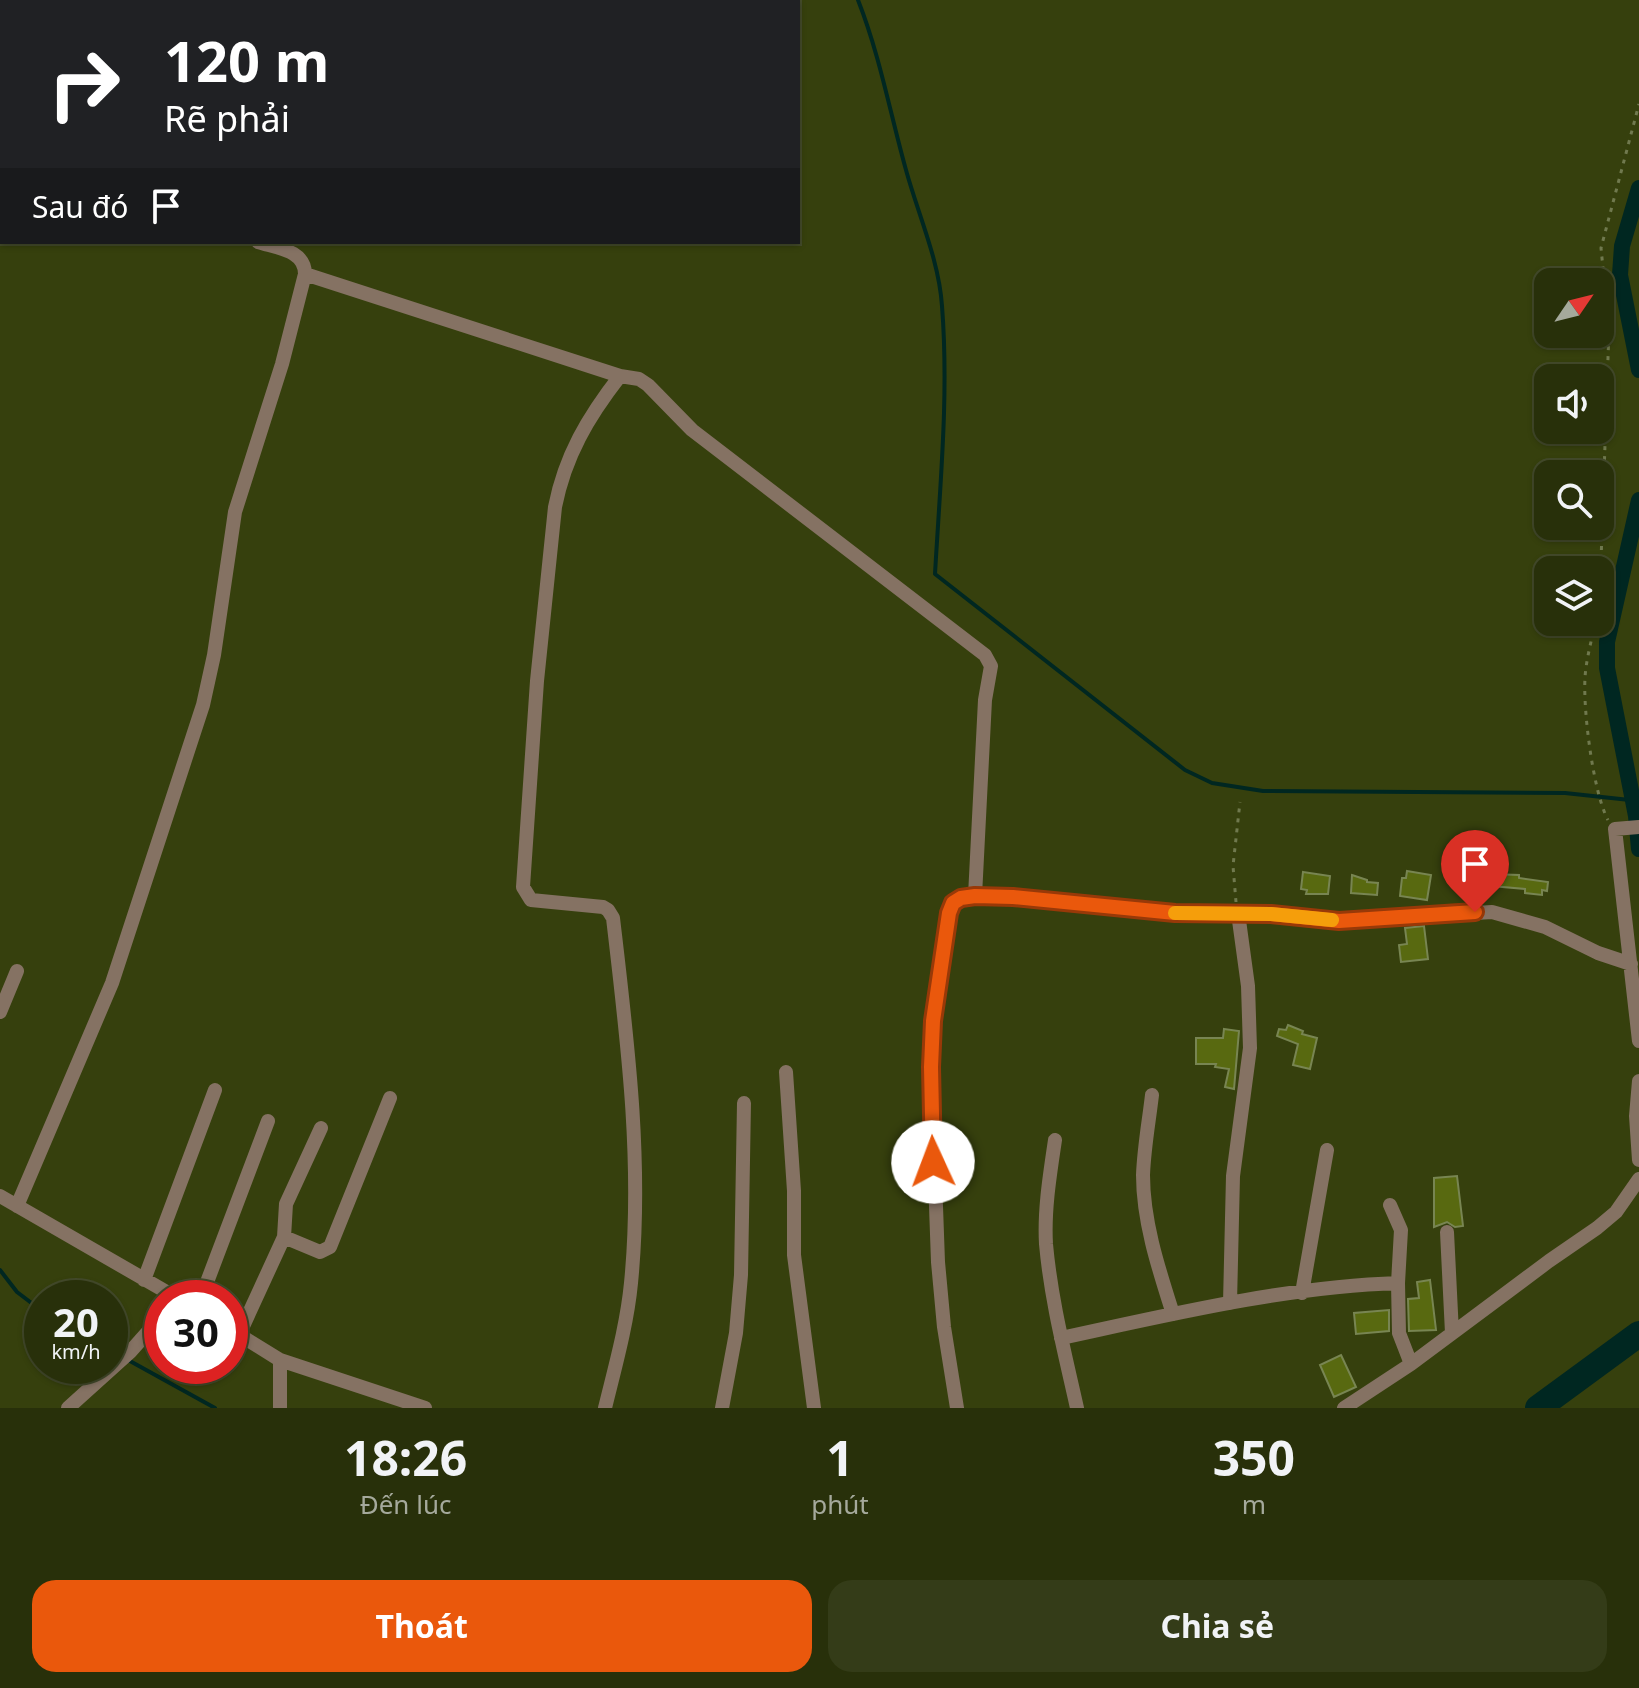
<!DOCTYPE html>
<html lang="vi">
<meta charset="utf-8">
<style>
:root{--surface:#28300a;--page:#343c18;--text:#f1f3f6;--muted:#a5a99c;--line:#444b2b;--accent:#ea580c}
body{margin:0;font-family:"Noto Sans",sans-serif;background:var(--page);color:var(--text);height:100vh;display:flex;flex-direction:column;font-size:30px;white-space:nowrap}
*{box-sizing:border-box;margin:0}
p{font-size:26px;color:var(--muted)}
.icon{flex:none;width:44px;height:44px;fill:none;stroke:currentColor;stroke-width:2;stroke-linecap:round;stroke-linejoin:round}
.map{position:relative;height:1408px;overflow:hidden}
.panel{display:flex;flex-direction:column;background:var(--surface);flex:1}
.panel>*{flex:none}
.banner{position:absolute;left:0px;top:0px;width:800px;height:244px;box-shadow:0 2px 6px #0004,0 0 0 2px var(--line);background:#202124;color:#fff;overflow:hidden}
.needle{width:52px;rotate:55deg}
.buttons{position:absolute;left:1534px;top:268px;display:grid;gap:16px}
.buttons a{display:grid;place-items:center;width:80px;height:80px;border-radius:16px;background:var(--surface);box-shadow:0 2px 6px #0004,0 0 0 2px var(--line);font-size:40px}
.speed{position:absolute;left:24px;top:1280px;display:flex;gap:16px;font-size:40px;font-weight:700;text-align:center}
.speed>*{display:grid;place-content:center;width:104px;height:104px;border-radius:50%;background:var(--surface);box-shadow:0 2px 6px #0004,0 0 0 2px var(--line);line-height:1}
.speed small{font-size:20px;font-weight:400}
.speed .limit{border:12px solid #d22;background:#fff;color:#111}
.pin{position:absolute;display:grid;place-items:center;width:68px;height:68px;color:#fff;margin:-82px -34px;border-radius:50% 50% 50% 0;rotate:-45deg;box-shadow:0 0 8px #0007}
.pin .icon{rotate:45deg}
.me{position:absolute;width:88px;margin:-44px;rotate:358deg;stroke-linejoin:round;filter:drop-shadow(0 0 6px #0008)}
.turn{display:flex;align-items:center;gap:28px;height:168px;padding:0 32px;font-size:36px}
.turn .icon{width:104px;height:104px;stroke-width:2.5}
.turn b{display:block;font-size:56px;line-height:68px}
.then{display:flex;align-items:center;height:76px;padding:0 32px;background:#0003;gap:16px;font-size:30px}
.eta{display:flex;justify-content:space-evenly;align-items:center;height:136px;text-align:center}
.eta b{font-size:48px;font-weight:700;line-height:56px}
.primary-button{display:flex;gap:16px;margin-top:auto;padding:16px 32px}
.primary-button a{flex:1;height:92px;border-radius:24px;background:var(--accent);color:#fff;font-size:32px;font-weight:700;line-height:92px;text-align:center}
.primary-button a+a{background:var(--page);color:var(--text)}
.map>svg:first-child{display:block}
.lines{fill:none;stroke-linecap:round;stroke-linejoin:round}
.stream{stroke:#002721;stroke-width:4}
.canal{stroke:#002721;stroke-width:16}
.river{stroke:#002721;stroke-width:26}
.building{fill:#586910;stroke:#788552;stroke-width:2}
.path{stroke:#70794e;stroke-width:3;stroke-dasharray:4 6;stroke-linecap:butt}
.minor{stroke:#857263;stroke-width:14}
.route-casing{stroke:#983908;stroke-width:20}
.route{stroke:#ea580c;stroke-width:14}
.slow{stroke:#f59e0b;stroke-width:14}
</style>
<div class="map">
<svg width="1639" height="1408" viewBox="0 0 1639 1408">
<rect width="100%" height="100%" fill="#36400d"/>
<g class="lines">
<path class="stream" d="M858 0C880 56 890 113 906 170 918 214 939 260 942 306 949 395 940 485 935 574L1185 770 1212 783 1263 791 1565 793 1639 801
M1632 213H1639
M0 1270 17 1292 42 1311
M110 1350 215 1408"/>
<path class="canal" d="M1639 188 1622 246 1620 275 1639 370
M1639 500 1607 642V668L1636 816 1639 849"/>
<path class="river" d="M1538 1408 1639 1334"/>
</g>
<path class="building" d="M1476 864H1491L1490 874 1519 875V878L1548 882 1547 891 1542 890V895L1525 893V889L1469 884V869L1476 870Z
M1407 871 1431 875 1427 900 1400 896 1402 878H1406Z
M1303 872 1330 876 1328 894H1306L1307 890 1301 889Z
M1352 875 1367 880V882L1378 883 1377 895 1351 893Z
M1424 926 1428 959 1401 962 1399 945 1407 944 1405 928Z
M1288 1025 1303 1031 1302 1034 1317 1038 1310 1069 1293 1065 1298 1044 1277 1036 1279 1029 1286 1030Z
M1224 1029 1239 1031 1234 1089 1225 1087 1229 1069 1215 1067 1216 1064H1196V1038H1223Z
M1457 1176 1463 1226 1455 1227 1447 1222 1434 1227V1178Z
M1430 1280 1436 1330 1409 1331 1408 1299 1419 1298 1417 1282Z
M1389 1310V1331L1356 1334 1354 1313Z
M1341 1355 1356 1387 1334 1397 1320 1365Z"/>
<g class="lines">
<path class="path" d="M369 2V0
M1600 590 1609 329 1601 248 1639 104
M1595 622C1592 640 1586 659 1585 678 1583 710 1593 792 1608 820
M1236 902 1233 866 1240 802"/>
<path class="minor" d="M0 160H2
M305 274 620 376 639 379 648 385 692 430 985 655 991 666 985 700 975 896
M1639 827 1615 829 1639 1041
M0 1012 17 971
M786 1072 794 1191V1255L814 1408
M1639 1081 1636 1116 1639 1160
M1152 1095C1149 1121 1144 1148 1143 1175 1143 1222 1159 1270 1173 1314
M1055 1140C1050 1174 1044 1210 1046 1244 1051 1300 1065 1354 1077 1408
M0 1196 177 1298
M1390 1205 1401 1230 1398 1283
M17 1206 112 983 203 705 214 655 235 512 282 364 305 274C305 250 277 248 258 242
M1447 1232 1452 1333
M284 1237 320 1252 330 1247 390 1098
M144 1280 215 1090
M1302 1293 1327 1150
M201 1298 268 1121
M1230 1303 1233 1176 1250 1048 1248 986 1238 913
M230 1329 280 1360 425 1408
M239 1335 284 1237 286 1204 321 1128
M1061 1338C1172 1314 1284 1287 1398 1283L1399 1333 1411 1364
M280 1360V1408
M68 1408 130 1352 162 1316
M605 1408C615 1367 627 1325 631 1283 643 1162 627 1038 613 918L608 910 603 907 531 900 523 887 537 681 555 507C565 456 588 417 620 376
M722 1408 736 1333 741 1275 744 1103
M957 1408 944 1327 938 1262 931 1067 937 983 953 903 961 898 975 896 1013 897 1175 913 1271 914 1339 921 1492 912 1545 927 1598 953 1631 964
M1344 1408 1411 1364 1549 1261 1597 1228 1616 1212 1639 1179"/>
</g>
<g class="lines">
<g class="route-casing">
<path id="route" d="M933 1162 931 1067 933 1021 949 913 953 903 961 898 975 896 1013 897 1175 913 1271 914 1339 921 1475 912"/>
</g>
<use href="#route" class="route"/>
<path class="slow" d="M1175 913 1271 914 1332 920"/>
</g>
</svg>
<div class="buttons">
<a><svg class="needle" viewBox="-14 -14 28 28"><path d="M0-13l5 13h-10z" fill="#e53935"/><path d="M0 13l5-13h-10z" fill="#a5a99c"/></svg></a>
<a><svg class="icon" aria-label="sound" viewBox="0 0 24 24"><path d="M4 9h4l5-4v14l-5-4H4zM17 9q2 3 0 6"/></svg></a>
<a><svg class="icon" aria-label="search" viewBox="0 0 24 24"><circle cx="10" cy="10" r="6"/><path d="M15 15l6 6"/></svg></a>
<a><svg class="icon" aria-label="layers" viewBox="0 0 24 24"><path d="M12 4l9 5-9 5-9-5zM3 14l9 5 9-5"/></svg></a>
</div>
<div class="speed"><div>20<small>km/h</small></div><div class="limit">30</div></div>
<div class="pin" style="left:1475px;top:912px;background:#d93025"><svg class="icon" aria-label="arrive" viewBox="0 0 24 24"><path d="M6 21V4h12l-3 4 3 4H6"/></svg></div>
<svg class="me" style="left:933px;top:1162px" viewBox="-20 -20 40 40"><circle r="19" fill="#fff"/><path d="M0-13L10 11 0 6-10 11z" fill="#ea580c"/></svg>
<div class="banner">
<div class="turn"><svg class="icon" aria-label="right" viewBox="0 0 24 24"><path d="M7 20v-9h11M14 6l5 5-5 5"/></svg><div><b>120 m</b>Rẽ phải</div></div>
<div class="then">Sau đó<svg class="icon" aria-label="arrive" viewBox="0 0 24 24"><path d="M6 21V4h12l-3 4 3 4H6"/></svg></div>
</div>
</div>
<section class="panel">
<div class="eta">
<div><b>18:26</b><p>Đến lúc</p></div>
<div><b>1</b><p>phút</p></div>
<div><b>350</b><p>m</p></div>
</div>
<div class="primary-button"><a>Thoát</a><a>Chia sẻ</a></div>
</section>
